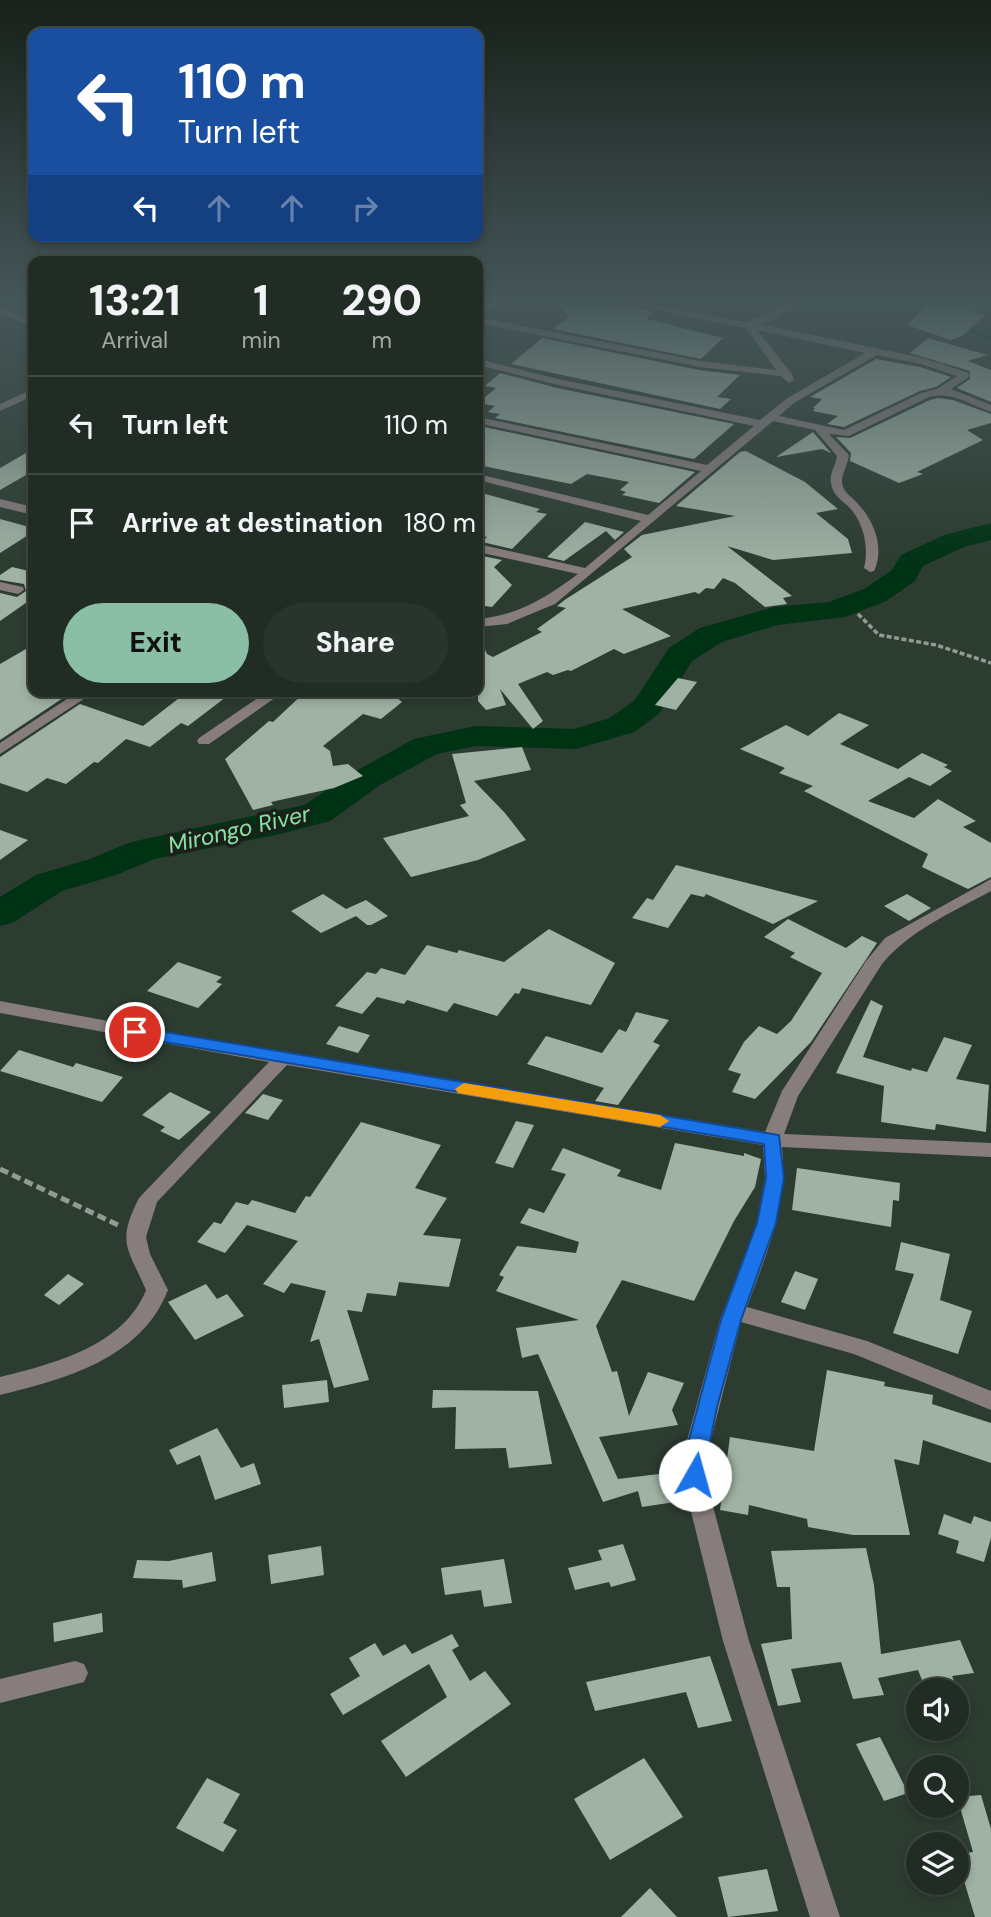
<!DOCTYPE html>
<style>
:root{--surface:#212d24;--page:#29352c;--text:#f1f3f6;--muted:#a2a8a6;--line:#3e4941;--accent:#8abfa5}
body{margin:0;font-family:"DM Sans",sans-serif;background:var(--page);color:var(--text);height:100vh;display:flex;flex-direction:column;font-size:26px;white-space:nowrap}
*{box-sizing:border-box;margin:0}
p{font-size:23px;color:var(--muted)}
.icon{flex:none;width:38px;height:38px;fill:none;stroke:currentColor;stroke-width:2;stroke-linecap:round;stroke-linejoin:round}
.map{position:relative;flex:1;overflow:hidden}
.sheet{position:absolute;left:28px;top:256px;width:455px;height:441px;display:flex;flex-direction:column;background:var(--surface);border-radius:14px;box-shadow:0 4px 10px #0003,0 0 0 2px var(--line)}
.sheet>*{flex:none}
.top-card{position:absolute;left:28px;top:28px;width:455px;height:214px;border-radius:14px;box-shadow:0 4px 10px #0003,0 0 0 2px var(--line);background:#1a4fa0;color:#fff;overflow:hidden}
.fabs{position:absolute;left:906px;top:1678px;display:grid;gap:14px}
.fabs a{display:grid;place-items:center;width:63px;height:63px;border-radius:50%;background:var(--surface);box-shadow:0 4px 10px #0003,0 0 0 2px var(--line);font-size:35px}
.pin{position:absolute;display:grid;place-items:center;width:60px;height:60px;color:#fff;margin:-30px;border:4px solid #fff;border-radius:50%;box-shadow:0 2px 7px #0007}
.me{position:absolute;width:77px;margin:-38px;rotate:7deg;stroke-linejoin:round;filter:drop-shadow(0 0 5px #0008)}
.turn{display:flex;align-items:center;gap:24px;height:147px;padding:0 35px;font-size:32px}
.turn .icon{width:91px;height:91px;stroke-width:2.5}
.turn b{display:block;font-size:49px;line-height:60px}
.lanes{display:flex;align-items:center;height:66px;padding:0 35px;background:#0003;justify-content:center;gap:35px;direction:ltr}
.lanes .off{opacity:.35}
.eta{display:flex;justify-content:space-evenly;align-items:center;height:119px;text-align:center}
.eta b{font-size:42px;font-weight:800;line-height:49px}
.primary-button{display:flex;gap:14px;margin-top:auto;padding:14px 35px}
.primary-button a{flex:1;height:80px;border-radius:42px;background:var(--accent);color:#111;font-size:28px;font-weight:800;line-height:80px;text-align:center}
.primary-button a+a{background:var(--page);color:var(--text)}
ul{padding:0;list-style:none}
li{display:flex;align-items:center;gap:21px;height:98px;padding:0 35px;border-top:2px solid var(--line)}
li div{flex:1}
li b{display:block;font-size:26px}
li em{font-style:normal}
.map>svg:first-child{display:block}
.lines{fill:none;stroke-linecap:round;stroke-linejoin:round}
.stream{stroke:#003214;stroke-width:4.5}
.river{fill:#003214;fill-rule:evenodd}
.building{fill:#a0b2a4}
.path-far1{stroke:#8f9c92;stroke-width:3.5;stroke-dasharray:5 2.5;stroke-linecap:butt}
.path{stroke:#8f9c92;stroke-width:5;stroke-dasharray:9 4.5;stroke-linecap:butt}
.minor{fill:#887d7d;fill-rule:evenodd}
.route{fill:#1a73e8;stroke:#114b97;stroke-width:2}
.slow{fill:#f59e0b}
.labels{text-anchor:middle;stroke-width:7;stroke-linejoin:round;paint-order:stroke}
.water-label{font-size:23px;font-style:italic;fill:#89e2a2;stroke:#1a211b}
</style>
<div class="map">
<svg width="991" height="1917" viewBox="0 0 991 1917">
<rect width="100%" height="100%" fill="#2c3c30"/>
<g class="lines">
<path class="stream" d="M909 299 930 309
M963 325 991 340"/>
<path class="river" d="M991 523V540L964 547 923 566 915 581 886 601 845 617 777 625 722 642 692 661 659 714 634 732 576 749 476 746 437 754 380 785 330 821 280 834 154 859 116 875 62 891 14 922 0 926V897L36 875 90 859 131 842 304 805 356 771 414 739 476 726 574 729 610 718 635 700 669 648 700 628 774 607 829 602 864 589 892 570 901 555 944 535Z"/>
</g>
<path class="building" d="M555 299H597L654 312 647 319 723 338 701 359 553 329 568 317Z
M931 299H987L972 312 987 314 962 336 951 340 907 325Z
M542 338 699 370 740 375 717 397 731 399 720 409 511 364Z
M928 338 987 355 968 361 991 370V402L957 388 970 379V371L910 353Z
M876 359 920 367 951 377 936 387 920 391 844 427 827 424 838 416 813 411 815 408H813L822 399 810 397Z
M500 373 557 388 734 424 694 459 495 418 500 414 488 412 495 406 478 403 496 388 485 386Z
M938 398 953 400 991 414V423L967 430 983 440 917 472 923 474 899 483 850 461 851 453 836 437 850 438 930 400Z
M484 427 695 472 659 503 622 495 626 492 620 490 629 482 587 474 571 484 478 465V432Z
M813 432 831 453 822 449 776 457Z
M33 449V471L0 490V468Z
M746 451 805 482 838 509 816 513 848 539 852 553 773 560 727 546 792 596 783 598 787 604 765 607 735 583 723 578 714 589 706 588 699 594 695 592 622 609 671 636 624 654 614 649 571 671 568 670 553 675 547 672 518 684 543 721 533 729 500 689 506 705 486 710 478 701V635L487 654 493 657 542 632 537 629 566 608 557 606 566 599 632 557 624 549 642 535 735 516 676 506 740 452Z
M478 492 540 509 536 512 547 514 512 549 482 542 487 537 478 534Z
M0 519 33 528V532L0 553Z
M585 522 624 532 615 540 606 531 564 561 547 557Z
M478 555 502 560 494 567 512 585 492 607 478 605Z
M12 567 33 572V598L0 621V593L17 597 26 591 24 584 0 580V575Z
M33 645V691H42L63 698 0 740V664Z
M678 678 697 682 676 710 655 705Z
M201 691H234L188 726 181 723 150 747 126 739 98 763 94 762 66 784 47 778 27 792 0 783V757L80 704 143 726 183 695 193 697Z
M306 691H389L402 702 381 719 363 714 323 746 330 751 333 766 348 764 363 776 334 788 271 802 273 805 253 810 225 759 269 721 273 722Z
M839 713 869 725 840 744 898 769 922 753 948 765 944 767 952 771 930 786 909 777 868 801 914 818 938 799 976 821 963 827 991 843V877L968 889 922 867 928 854 804 791 813 786 779 773 785 768 740 749 786 725 808 736Z
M522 747 531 770 474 781 505 813 526 840 478 860 411 877 383 838 469 816 460 805 466 803 452 754Z
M0 830 28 840 0 860Z
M676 865 818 901 773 924 706 894 704 897 691 894 668 928 632 918 647 898 653 900Z
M323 894 346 909 366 900 388 916 371 925H367L356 916 321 933 291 911Z
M907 894 931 908 909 921 884 906Z
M788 919 846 948 862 936 877 943 811 1042 755 1099 732 1092 741 1074 728 1070 744 1042 759 1026 777 1034 791 1021 822 973 790 957 795 953 764 937Z
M549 929 615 963 591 1005 522 988 519 994 515 993 497 1016 454 1003 447 1012 407 1000 404 1004 377 997 362 1014 335 1006 367 972 376 974 381 968 405 975 427 945 457 953 459 950 504 962Z
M178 962 222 977 216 982 222 984 198 1008 147 991Z
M871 1000 883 1006 863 1057 911 1071 912 1068 927 1072 944 1037 972 1045 956 1079 989 1085 986 1132 936 1124 935 1130 881 1122 884 1086 836 1073Z
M636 1012 669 1020 653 1042 660 1045 618 1105 595 1101 604 1088 527 1064 546 1036 602 1053 619 1029 626 1032Z
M339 1026 370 1035 358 1053 326 1044Z
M19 1050 73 1067 76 1063 123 1077 102 1102 0 1071Z
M170 1092 211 1112 179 1140 160 1131 165 1127 142 1115Z
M263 1094 283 1100 268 1120 245 1113Z
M516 1121 534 1125 513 1168 495 1163Z
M361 1122 441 1145 415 1188 447 1198 423 1235 461 1239 449 1287 399 1282 396 1296 367 1293 362 1312 347 1310 369 1380 334 1388 319 1339 310 1342 326 1291 291 1283 284 1293 263 1284 298 1241 247 1225 225 1253 197 1242 214 1222 221 1224 236 1202 248 1205 252 1200 295 1213 306 1196 310 1197Z
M675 1143 744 1156V1153L761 1159 755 1187 734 1221 694 1301 622 1280 596 1326 612 1372 617 1371 629 1416 648 1372 684 1383 672 1410 678 1425 599 1437 618 1479 667 1473 675 1502 642 1507 638 1491 603 1502 538 1354 522 1358 516 1328 579 1320 496 1291 504 1277 499 1275 517 1246 576 1253 579 1242 520 1223 529 1208 544 1213 566 1174 551 1170 563 1148 621 1170 617 1176 661 1190Z
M797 1168 900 1183 899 1201 893 1200 891 1227 792 1210Z
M901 1242 950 1254 940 1300 972 1311 958 1354 893 1333 914 1274 895 1270Z
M795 1271 818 1279 805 1310 781 1302Z
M68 1274 84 1284 59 1305 44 1295Z
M206 1284 217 1299 227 1294 244 1316 195 1340 168 1302Z
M827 1370 885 1382 884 1386 933 1395 932 1404 991 1423V1463L923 1440 919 1465 894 1459 910 1535H853L808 1527 807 1519 749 1505 748 1515 720 1510 730 1437 814 1451Z
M327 1380 329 1402 284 1408 282 1385Z
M433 1390 538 1391 552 1464 509 1468 506 1448 455 1449 456 1407 432 1408Z
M217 1428 241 1468 254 1463 261 1484 215 1500 200 1455 177 1465 169 1450Z
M944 1514 971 1524 974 1516 991 1522V1538L984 1562 956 1553 959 1541 938 1534Z
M623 1544 636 1580 611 1587 609 1582 575 1590 568 1568 602 1560 598 1550Z
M321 1546 324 1575 271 1584 268 1555Z
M866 1548 874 1585 881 1654 960 1640 974 1673 952 1676 958 1690H926L918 1670 878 1678 884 1695 853 1699 841 1662 791 1669 801 1702 778 1706 761 1644 792 1639 790 1587H777L771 1551Z
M212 1552 216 1581 183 1588 182 1580 133 1578 137 1560 169 1561Z
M504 1559 512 1603 484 1607 481 1590 445 1595 441 1568Z
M102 1613 103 1632 54 1642 53 1623Z
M452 1634 459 1646 452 1650 470 1681 485 1671 511 1704 406 1777 381 1741 447 1697 429 1664 343 1715 330 1694 360 1676 349 1658 375 1643 383 1656 405 1644 412 1654Z
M710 1656 732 1721 698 1728 686 1692 595 1711 586 1682Z
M880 1737 908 1793 884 1801 856 1744Z
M644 1758 683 1817 610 1860 574 1799Z
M207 1778 240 1794 223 1823 237 1830 223 1852 176 1828Z
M981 1795 991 1829V1917H975L957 1858V1854L973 1852 957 1797Z
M767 1869 778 1911 728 1917 718 1877Z
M650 1888 677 1917H621Z"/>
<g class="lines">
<path class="path-far1" d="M858 614 879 635 936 645 991 663"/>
<path class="path" d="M0 1169 118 1225"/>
<path class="minor" d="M496 299H508L478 316V309Z
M600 299H621L745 322C767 316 787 299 807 299L771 321 759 324 923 358 969 373V377L951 389 991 405V412C969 405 953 391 929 397L849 436 829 434 849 455C848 466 839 477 843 487 846 494 853 498 858 504 874 520 885 549 874 571L870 572 864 568C869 548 864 525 851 509 843 501 832 495 831 483 829 474 836 465 837 456L815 430 773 421 555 604 507 624 478 627V619C517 616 547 597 578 574L478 552V544L585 568 641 521 478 480V474L648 515 701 471 478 423V417L707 465 754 426 558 385 478 365V359L558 379 760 420 786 399 865 353 757 330 792 374 794 380 789 383 781 376 700 367 478 323V317L700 361 776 370 746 328ZM877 355 921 364 957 376 937 389 921 393 844 430 779 416 794 403Z
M0 307 33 321V327L0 313Z
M33 389V396L0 411V404Z
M0 499 33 507V515L0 507Z
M0 582 23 587 24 590 18 594 0 590Z
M79 691H96L0 754V743Z
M268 691H285L209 744H199L197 741 199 738Z
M991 879V891C953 912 910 930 882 964L798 1096 784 1134 991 1143V1157L782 1147C788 1207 767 1252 747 1307L867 1341 991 1391V1410L854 1354 741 1322 707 1455 706 1475 710 1495 749 1641 840 1917H810L723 1641 682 1475 683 1455 720 1320 757 1223 765 1178 763 1145 287 1065 157 1202 146 1237 150 1254 168 1290C141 1359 65 1379 0 1395V1377C53 1364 124 1346 146 1290 128 1248 116 1243 139 1198L269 1062 0 1013V1001L189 1036 765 1132 782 1091 866 961 885 938Z
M75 1661 84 1664 88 1673 84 1682 0 1703V1679Z"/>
</g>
<linearGradient id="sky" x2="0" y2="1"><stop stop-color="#18211a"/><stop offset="0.53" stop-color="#455659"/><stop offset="1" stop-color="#455659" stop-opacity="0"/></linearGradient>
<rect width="991" height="567" fill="url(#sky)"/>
<path class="route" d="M135 1027 779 1135 784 1178 776 1223 741 1320 717 1407 702 1482 695 1484 687 1482 684 1475 685 1455 721 1320 757 1223 766 1178 764 1144 129 1036 126 1032Z"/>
<path class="slow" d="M464 1083 660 1115 669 1121 660 1127 458 1093 455 1089Z"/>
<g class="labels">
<g class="water-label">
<text transform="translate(239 829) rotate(-13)" y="8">Mirongo River</text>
</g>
</g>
</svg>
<div class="fabs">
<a><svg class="icon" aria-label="sound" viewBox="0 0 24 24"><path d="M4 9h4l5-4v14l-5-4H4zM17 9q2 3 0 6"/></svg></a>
<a><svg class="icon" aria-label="search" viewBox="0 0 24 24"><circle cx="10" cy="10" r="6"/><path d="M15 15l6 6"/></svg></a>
<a><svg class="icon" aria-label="layers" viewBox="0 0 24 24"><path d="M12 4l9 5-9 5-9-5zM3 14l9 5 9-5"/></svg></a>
</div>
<div class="pin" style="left:135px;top:1032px;background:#d93025"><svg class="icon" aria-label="arrive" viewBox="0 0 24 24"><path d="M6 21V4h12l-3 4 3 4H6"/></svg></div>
<svg class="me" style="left:695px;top:1475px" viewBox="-20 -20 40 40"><circle r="19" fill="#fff"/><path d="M0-13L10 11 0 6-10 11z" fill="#1a73e8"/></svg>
<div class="top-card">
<div class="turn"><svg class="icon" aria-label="left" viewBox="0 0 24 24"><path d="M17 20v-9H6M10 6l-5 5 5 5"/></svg><div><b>110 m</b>Turn left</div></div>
<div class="lanes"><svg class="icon" aria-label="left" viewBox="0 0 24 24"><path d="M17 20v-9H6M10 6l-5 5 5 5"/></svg><svg class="icon off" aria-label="ahead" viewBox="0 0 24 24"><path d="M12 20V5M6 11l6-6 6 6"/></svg><svg class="icon off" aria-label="ahead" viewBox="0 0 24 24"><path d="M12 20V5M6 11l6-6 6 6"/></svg><svg class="icon off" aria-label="right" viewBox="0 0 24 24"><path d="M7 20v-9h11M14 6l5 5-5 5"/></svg></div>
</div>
<section class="sheet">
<div class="eta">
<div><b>13:21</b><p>Arrival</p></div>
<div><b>1</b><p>min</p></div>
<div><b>290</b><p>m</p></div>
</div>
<ul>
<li><svg class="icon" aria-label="left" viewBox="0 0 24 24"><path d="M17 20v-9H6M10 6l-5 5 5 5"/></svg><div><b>Turn left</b></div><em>110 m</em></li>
<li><svg class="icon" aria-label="arrive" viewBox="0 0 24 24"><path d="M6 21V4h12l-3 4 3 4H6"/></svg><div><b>Arrive at destination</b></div><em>180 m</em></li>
</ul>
<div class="primary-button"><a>Exit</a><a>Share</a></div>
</section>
</div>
